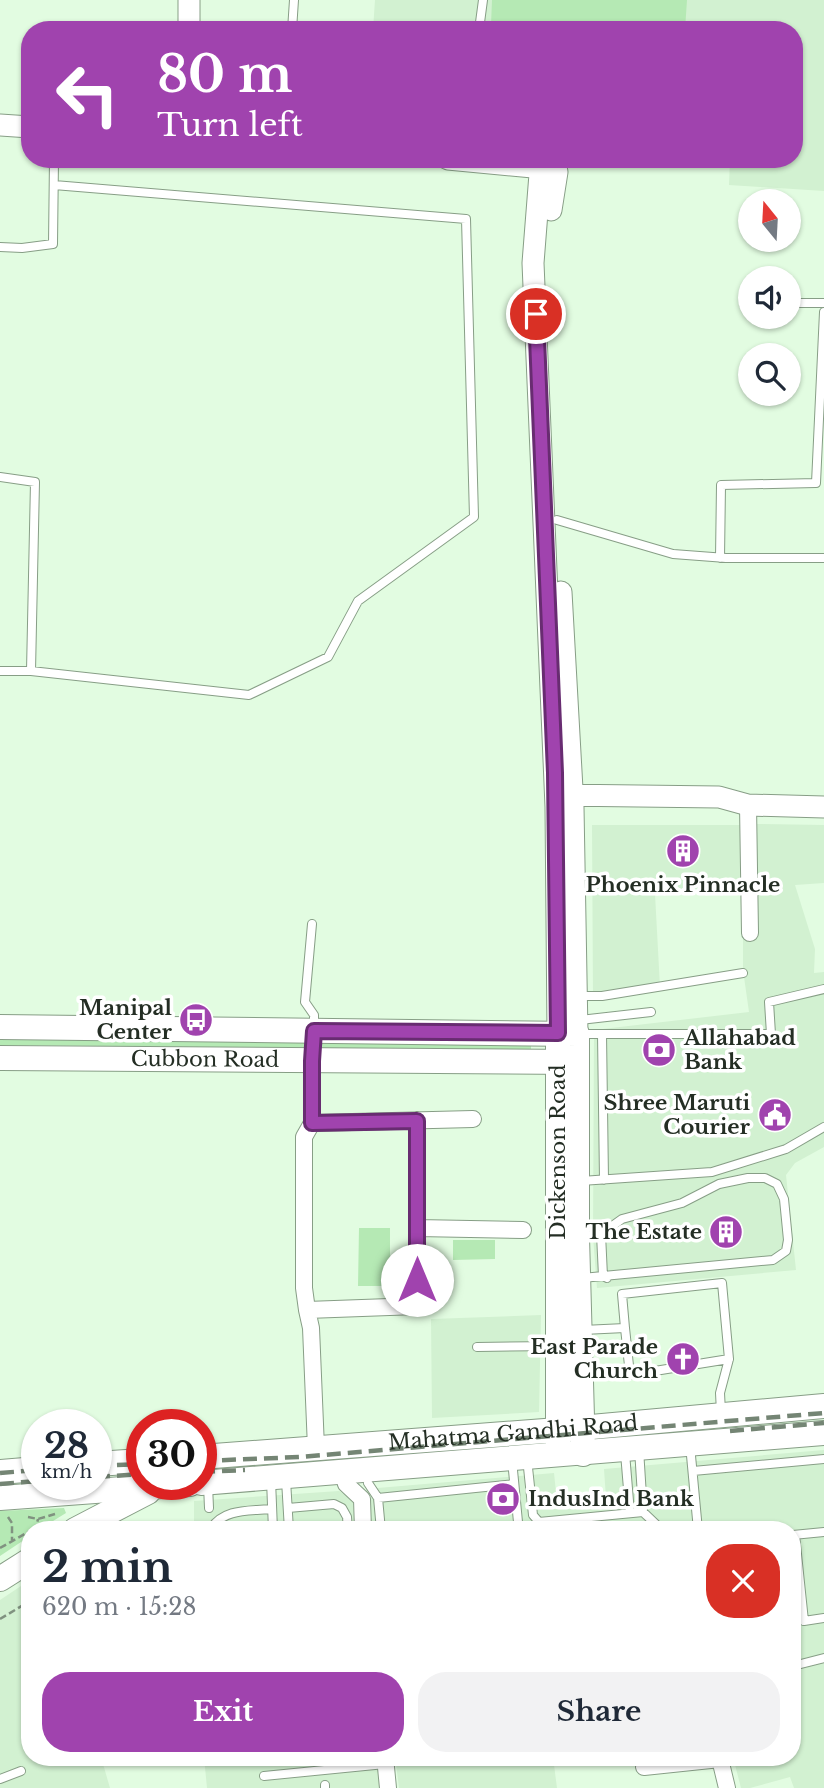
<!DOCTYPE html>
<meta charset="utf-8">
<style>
:root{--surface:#fff;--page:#f2f2f3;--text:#1f2937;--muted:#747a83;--accent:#a043ae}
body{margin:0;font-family:"Libre Baskerville",serif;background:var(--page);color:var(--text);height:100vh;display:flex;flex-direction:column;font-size:26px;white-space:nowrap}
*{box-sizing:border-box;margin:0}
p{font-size:23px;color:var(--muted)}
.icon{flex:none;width:38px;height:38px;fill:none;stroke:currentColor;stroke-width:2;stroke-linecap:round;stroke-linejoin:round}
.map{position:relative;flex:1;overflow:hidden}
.panel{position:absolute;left:21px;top:1521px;width:780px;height:245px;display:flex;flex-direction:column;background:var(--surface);border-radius:28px;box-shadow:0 2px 5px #0004}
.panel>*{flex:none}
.top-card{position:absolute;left:21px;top:21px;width:782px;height:147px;border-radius:28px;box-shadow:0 2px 5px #0004;background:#a043ae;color:#fff;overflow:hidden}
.needle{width:46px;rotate:342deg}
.fabs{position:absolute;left:738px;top:189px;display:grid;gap:14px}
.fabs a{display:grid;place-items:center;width:63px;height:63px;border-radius:50%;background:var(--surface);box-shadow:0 2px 5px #0004;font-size:35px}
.speed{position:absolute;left:21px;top:1409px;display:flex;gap:14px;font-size:35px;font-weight:700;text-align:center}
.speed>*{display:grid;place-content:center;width:91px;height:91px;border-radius:50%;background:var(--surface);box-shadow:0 2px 5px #0004;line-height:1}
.speed small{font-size:18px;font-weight:400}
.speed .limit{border:10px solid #d22;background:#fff;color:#111}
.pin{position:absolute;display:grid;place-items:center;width:60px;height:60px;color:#fff;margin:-30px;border:4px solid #fff;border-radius:50%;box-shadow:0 2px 7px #0007}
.me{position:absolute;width:77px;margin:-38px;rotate:0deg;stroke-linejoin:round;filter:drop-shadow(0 0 5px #0008)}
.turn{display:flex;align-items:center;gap:24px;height:147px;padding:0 21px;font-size:32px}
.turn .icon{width:91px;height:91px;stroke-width:2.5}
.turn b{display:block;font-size:49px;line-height:60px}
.round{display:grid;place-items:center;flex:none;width:74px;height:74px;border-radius:28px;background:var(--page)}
.overview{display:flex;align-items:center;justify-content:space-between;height:119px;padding:0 21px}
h1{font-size:42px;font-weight:800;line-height:52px}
.primary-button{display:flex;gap:14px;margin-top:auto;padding:14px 21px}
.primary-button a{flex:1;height:80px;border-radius:28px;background:var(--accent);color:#fff;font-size:28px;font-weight:800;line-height:80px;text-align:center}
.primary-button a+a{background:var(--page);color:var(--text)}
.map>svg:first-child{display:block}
.built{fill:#d2f1d1}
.green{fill:#b5e9b4}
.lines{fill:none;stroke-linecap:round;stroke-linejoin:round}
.lane-casing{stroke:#879e86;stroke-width:10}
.street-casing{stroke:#879e86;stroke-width:18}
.secondary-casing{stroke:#879e86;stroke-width:23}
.primary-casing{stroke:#879e86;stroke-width:26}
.path{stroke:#809280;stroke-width:2.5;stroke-dasharray:7 3.5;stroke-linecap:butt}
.lane{stroke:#fff;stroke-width:8}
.street{stroke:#fff;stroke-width:16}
.secondary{stroke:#fff;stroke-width:21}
.primary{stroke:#fff;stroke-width:24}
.rail{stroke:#748574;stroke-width:4.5;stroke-dasharray:14 7;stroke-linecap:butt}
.route-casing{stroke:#682c71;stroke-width:18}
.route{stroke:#a043ae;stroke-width:12}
.labels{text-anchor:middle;stroke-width:7;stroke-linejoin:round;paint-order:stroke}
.poi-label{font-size:21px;font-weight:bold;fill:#242e24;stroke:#fff;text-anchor:end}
.street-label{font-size:21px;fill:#242e24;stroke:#fff}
</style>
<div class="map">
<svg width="824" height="1788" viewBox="0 0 824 1788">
<rect width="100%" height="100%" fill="#e2fce1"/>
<path class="built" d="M375 0H824V191L729 185 730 159H794V30H373Z
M756 824 824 825V883L795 885 815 949 814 973 824 972V1147L795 1163 786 1175 796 1270 597 1288 593 1236 594 1030 749 1012 743 970V934Z
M592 825H742L743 893 655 894 660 987 593 999Z
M541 1315 539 1412 432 1418 431 1319Z
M824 1450V1788H794L790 1777 750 1788H741L733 1757H793V1530L370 1529 366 1489 554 1473 557 1502 606 1498 604 1469Z
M339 1491 353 1500 355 1529 194 1530V1501Z
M30 1580V1757H101L110 1788H0V1600Z
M204 1757H377L381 1788H207Z
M395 1757H553L557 1788H399Z"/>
<path class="green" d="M492 0H687L685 30H566L491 25Z
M0 1039 531 1044V1050L0 1045Z
M359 1228H390V1286H358Z
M453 1240H495V1259L453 1260Z
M64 1508 66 1513 40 1529 30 1530V1536L0 1556V1511Z"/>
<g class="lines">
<g class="lane-casing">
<path id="lane" d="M292 30 294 0
M479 30 483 0
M0 247 22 248 53 244 54 159
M789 303H824
M744 304H751
M0 477 35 482 31 671 249 695 328 657 358 601 474 517 466 219 54 185
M557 520 673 554 726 558H824
M720 558 721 485 816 483 824 312
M0 671H31
M312 924 305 1002 314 1015V1027
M579 996H602L743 973
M580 1020 651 1012
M580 1034H771L769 1002 824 989
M602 1034 604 1180
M581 1181 712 1172 786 1149 824 1127
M601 1234 603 1276 607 1278
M580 1237 601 1234 622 1219 682 1203 719 1184 748 1178H765L777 1184 784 1199 788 1240 786 1251 773 1260 582 1278
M625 1328 622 1294 722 1283 729 1359 720 1393 721 1412
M583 1330 625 1328 630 1375 729 1359
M477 1347 555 1346
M690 1445 698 1530
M639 1449 643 1512 662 1530
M625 1453 630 1513
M527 1458 533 1515 539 1522 540 1530
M512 1460 518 1522 515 1530
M693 1471 824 1459
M271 1480 273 1530
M286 1480 289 1530
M368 1483 378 1498 381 1530
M208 1485 209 1508
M378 1498 514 1484
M288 1508 334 1504 342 1508 347 1517 348 1530
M539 1522 643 1512
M210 1530C223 1508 249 1511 272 1509
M793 1535 824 1532
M795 1535 804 1621 824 1618
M793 1666 824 1658
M209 1757 216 1761 261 1757
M264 1776 385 1764
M0 1779 21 1771
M325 1785V1788"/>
</g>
<g class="street-casing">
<path id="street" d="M748 805 750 933
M314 1031 312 1061V1123L304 1137V1288L307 1310 417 1306V1120
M312 1123 473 1119
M417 1228 523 1230
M307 1310 311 1328 316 1448
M342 1471 346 1484 362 1499 363 1530
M385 1757 388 1788
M644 1767 720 1759 727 1788"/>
</g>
<g class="secondary-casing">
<path id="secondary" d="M189 30V0
M0 125 30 127
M448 159 533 167 538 170 540 174 533 263 556 807 558 1033
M551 210 557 172 554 159
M561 592 573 807 577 1034
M558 795 719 797 748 805 824 807"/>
</g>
<g class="primary-casing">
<g id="primary">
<path d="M0 1027 577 1034V1237L583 1454"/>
<path d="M558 1046V1444"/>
<path id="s1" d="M0 1058 577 1062"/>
<path id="s2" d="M201 1457 558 1430 824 1406"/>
<path d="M96 1464 142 1461"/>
<path d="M0 1472 37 1469"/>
<path d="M201 1483 824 1433"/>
<path d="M0 1498 190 1484"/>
<path d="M75 1530 148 1492"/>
<path d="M0 1579 30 1560"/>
</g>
</g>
<path class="path" d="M8 1517 12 1523V1540
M28 1517 38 1519 55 1514
M32 1530 36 1527 38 1519
M0 1548 30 1531
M0 1619 30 1601"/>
<use href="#lane" class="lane"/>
<use href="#street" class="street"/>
<use href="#secondary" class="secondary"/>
<use href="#primary" class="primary"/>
<path class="rail" d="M730 1431 824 1423
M201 1461 300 1457 824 1413
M96 1466 142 1464
M201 1472 245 1470
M0 1473 37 1470
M96 1477 142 1474
M0 1484 37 1481"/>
</g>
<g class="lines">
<g class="route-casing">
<path id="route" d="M417 1280V1121L312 1123V1061L314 1031 558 1033 555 773 536 314"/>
</g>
<use href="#route" class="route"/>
</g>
<defs>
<g id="building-disc" transform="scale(1.75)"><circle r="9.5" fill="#a043ae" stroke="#fff"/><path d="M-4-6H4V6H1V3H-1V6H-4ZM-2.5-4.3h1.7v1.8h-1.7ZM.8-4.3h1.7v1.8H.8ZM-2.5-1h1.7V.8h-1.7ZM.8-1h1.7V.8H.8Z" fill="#fff"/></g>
<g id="bus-disc" transform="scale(1.75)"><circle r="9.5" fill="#a043ae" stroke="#fff"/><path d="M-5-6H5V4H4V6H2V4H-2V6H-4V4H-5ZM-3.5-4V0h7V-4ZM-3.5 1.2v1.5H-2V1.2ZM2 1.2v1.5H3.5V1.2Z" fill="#fff"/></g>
<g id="bank-disc" transform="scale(1.75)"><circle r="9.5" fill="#a043ae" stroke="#fff"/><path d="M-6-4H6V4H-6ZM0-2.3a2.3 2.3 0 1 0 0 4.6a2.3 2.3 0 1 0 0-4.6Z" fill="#fff"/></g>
<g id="civic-disc" transform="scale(1.75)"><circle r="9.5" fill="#a043ae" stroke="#fff"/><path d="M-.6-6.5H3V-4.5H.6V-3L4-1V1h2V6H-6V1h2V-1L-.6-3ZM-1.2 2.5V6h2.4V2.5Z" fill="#fff"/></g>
<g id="church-disc" transform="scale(1.75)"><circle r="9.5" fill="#a043ae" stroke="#fff"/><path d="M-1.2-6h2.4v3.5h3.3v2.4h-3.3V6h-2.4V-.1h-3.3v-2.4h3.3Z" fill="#fff"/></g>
</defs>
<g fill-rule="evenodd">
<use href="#building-disc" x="683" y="851"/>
<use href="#bus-disc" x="196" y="1020"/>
<use href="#bank-disc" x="659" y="1050"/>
<use href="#civic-disc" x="775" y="1115"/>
<use href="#building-disc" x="726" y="1232"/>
<use href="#church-disc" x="683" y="1359"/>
<use href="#bank-disc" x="503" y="1499"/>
</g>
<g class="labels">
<g class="poi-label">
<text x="683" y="892" text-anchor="middle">Phoenix Pinnacle</text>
<text x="172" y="1015">Manipal<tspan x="172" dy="24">Center</tspan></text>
<text x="684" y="1045" text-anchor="start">Allahabad<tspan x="684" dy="24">Bank</tspan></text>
<text x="750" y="1110">Shree Maruti<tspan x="750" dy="24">Courier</tspan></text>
<text x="702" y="1239">The Estate</text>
<text x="658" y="1354">East Parade<tspan x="658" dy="24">Church</tspan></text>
<text x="528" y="1506" text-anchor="start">IndusInd Bank</text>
</g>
<g class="street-label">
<text dy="7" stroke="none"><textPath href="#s1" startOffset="205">Cubbon Road</textPath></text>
<text transform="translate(558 1152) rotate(-90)" y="7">Dickenson Road</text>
<text dy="7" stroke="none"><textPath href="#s2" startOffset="313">Mahatma Gandhi Road</textPath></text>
</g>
</g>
</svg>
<div class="fabs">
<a><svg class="needle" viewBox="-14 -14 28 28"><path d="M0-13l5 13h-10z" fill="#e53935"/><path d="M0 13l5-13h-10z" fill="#747a83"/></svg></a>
<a><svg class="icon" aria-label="sound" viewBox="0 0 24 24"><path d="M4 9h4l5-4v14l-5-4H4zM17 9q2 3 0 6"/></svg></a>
<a><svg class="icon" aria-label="search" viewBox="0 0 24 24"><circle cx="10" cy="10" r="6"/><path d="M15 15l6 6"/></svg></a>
</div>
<div class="speed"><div>28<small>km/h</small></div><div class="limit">30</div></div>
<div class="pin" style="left:536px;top:314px;background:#d93025"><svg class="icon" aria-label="arrive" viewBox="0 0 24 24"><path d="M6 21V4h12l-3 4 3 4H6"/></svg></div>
<svg class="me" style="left:417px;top:1280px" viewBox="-20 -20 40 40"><circle r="19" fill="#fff"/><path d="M0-13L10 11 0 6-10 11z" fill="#a043ae"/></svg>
<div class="top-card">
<div class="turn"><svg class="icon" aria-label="left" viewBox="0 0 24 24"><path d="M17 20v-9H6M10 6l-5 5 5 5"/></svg><div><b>80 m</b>Turn left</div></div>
</div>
<section class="panel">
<div class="overview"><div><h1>2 min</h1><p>620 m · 15:28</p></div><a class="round" style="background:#d93025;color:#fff"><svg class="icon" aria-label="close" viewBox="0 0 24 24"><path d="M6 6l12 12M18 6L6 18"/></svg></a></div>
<div class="primary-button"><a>Exit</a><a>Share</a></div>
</section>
</div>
